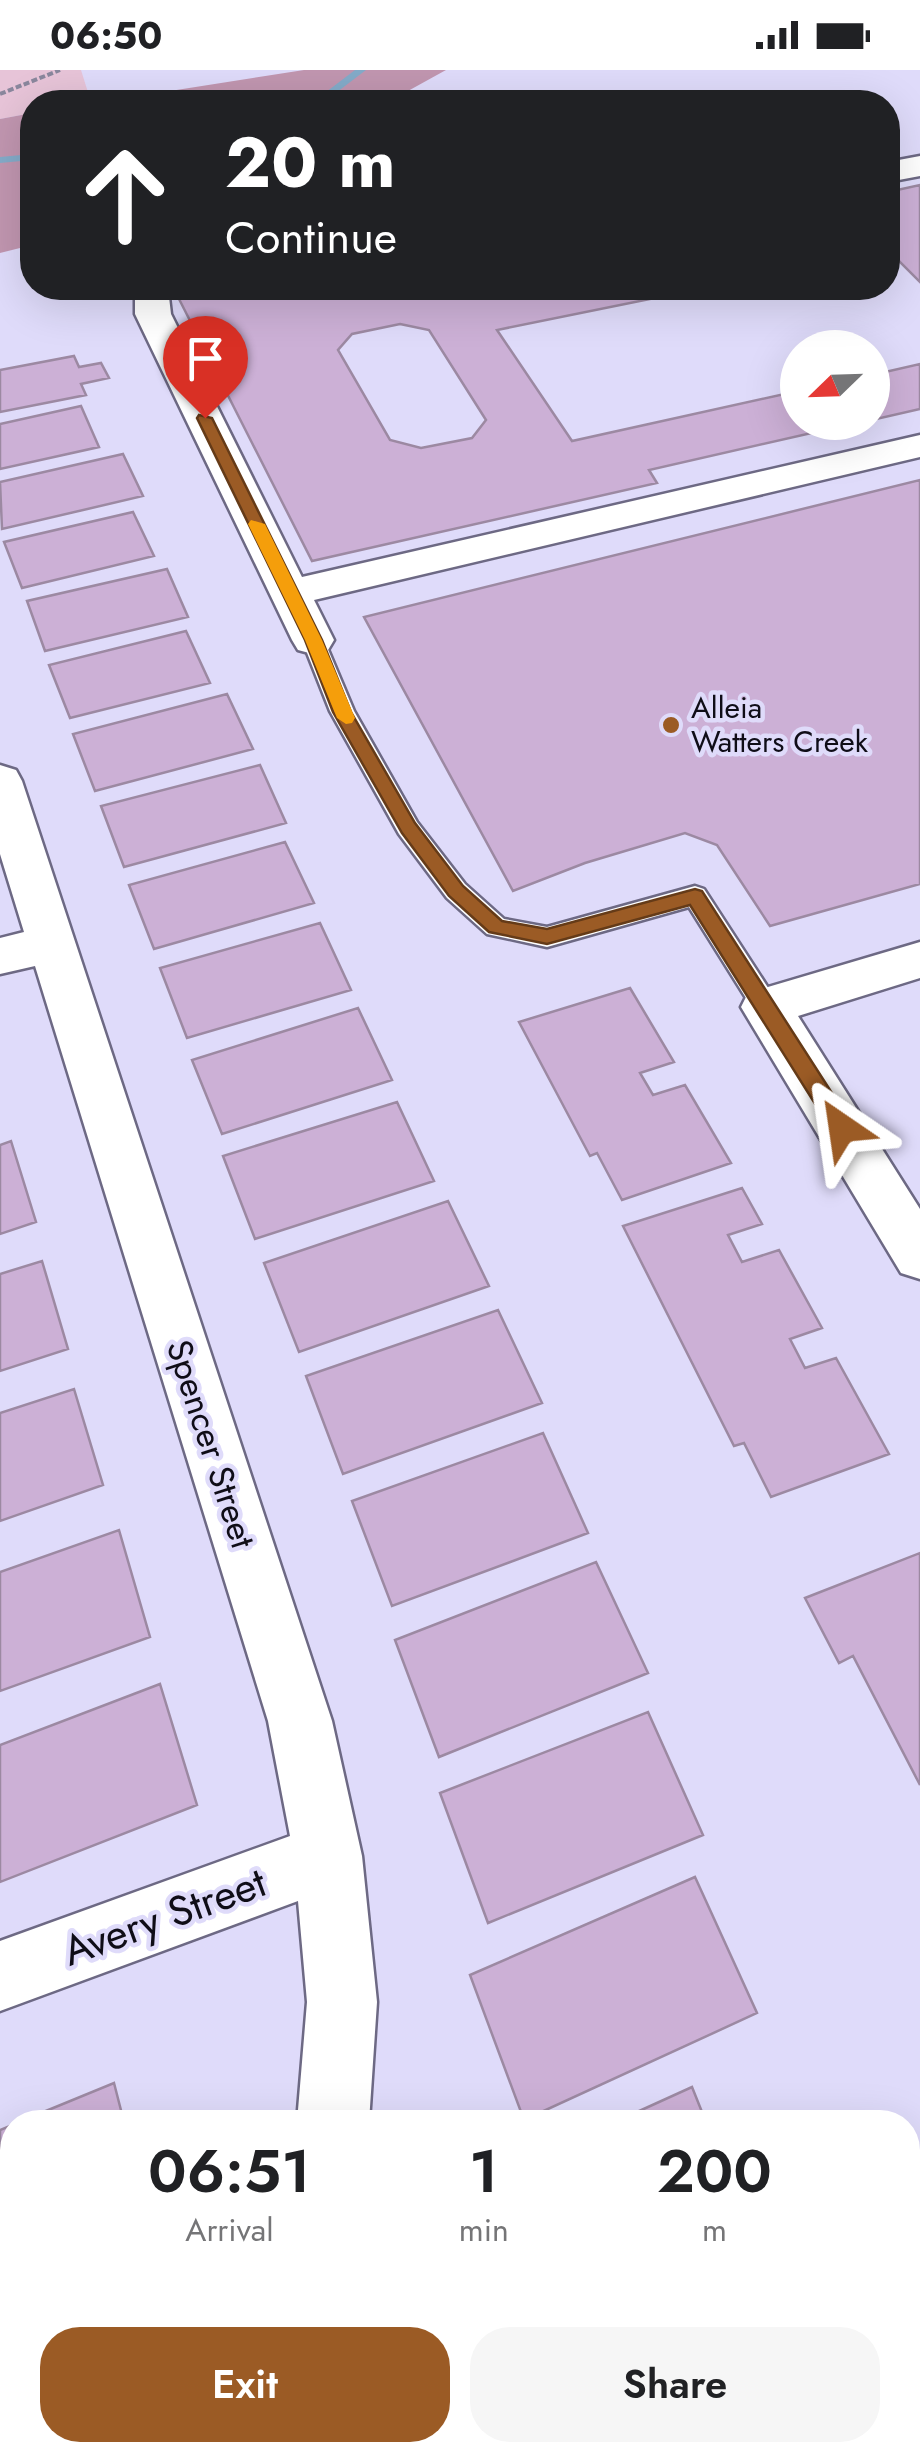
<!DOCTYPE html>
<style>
:root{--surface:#fff;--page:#f6f6f6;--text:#202124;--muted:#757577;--accent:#9b5b25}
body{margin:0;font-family:Jost,sans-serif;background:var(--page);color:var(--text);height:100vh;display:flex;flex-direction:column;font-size:38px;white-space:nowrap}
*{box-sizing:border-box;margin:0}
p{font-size:32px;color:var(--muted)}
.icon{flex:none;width:55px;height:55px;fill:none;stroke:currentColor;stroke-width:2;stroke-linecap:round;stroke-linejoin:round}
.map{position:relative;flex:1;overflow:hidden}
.side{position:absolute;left:0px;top:2040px;width:920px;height:352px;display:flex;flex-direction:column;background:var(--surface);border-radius:40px 40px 0 0;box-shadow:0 10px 40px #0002}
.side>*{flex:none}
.guide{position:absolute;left:20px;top:20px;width:880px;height:210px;border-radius:40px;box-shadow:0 10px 40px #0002;background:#202124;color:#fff;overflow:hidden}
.needle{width:65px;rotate:247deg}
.controls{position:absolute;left:780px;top:260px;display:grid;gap:20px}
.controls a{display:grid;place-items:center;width:110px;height:110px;border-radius:50%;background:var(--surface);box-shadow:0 10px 40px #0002;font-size:50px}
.pin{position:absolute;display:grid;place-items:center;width:85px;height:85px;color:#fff;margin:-102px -42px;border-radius:50% 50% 50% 0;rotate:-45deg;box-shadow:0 0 10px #0007}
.pin .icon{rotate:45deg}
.me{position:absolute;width:110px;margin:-55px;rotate:328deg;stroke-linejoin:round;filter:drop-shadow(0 0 8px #0008)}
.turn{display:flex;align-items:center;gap:35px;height:210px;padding:0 40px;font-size:45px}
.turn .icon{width:130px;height:130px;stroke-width:2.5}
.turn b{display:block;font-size:70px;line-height:85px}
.eta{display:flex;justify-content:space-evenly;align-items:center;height:170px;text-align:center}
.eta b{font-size:60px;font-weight:600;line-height:70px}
.action{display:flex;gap:20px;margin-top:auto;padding:20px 40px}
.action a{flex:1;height:115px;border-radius:40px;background:var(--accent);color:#fff;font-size:40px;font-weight:600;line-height:115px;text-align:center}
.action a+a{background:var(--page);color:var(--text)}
.status{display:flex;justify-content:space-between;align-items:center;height:70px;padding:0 50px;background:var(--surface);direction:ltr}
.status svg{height:28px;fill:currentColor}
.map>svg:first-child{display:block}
.green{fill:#e7c4d8}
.forest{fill:#c196b0}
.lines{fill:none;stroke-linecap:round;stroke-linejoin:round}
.stream{fill:#84abc9;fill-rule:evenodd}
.building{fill:#ccb0d6;stroke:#9c89a2;stroke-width:2.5;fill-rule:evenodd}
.service-casing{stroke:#6d6984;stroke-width:5}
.minor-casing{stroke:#6d6984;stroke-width:5}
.tertiary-casing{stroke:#6d6984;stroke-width:5}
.path{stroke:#8a879d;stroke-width:4;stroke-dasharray:6 2.5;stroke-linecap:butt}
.service{fill:#fff;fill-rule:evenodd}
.minor{fill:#fff;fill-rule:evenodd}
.tertiary{fill:#fff;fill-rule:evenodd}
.route{fill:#9b5b25;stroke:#653b18;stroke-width:2.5}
.slow{fill:#f59e0b}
.poi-dot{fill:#9b5b25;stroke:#dfdbfa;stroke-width:4}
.labels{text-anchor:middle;stroke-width:9;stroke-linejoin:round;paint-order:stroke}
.far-poi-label{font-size:30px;fill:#0f0d17;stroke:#dfdbfa;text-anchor:start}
.street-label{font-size:35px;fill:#0f0d17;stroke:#dfdbfa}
.near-street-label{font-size:42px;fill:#0f0d17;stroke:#dfdbfa}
</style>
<div class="status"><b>06:50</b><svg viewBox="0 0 49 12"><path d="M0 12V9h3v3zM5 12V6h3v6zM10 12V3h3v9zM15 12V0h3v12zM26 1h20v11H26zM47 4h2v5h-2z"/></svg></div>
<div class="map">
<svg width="920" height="2392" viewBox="0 0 920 2392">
<rect width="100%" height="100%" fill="#dfdbfa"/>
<path class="green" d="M0 0H81L91 32H32V43L0 49Z"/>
<path class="forest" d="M304 0H446L388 32H100Z
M32 43V175L0 183V49Z"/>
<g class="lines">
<path class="stream" d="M355 0H366L324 32H313Z
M32 84V90L0 93V87Z"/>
</g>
<path class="building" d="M920 115V212L888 180V122Z
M226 218H704L497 260 572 371 798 321V352H860L649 400 657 413 312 491 178 227ZM400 254 429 260 486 350 472 368 421 378 390 370 338 280 352 264Z
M74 286 79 297 101 293 109 308 81 314 86 325 0 342V300Z
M920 294V339L872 350V305Z
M81 336 99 377 0 399V354Z
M123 384 143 426 2 459 0 412Z
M920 410V814L770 856 717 775 685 763 585 793 513 821 364 547Z
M133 442 154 486 22 518 4 472Z
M167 499 188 547 45 581 27 531Z
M186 561 210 613 70 648 49 595Z
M227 624 253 679 95 721 73 664Z
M260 695 286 753 124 797 101 736Z
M285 772 314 833 154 879 129 815Z
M320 853 351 920 187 968 160 898Z
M630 918 674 992 640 1003 653 1025 685 1015 731 1093 622 1130 597 1083 590 1086 519 952Z
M358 938 392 1010 222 1064 192 990Z
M397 1032 434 1111 255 1169 223 1086Z
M11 1071 36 1152 0 1164V1075Z
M742 1118 762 1154 728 1165 742 1192 779 1180 822 1258 790 1269 805 1298 836 1288 889 1384 771 1427 744 1373 734 1376 623 1156Z
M448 1131 489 1216 299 1282 264 1193Z
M42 1191 68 1279 0 1301V1204Z
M498 1240 542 1333 343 1404 306 1306Z
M74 1319 103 1415 0 1451V1343Z
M543 1363 588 1463 392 1536 352 1431Z
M119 1460 150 1567 0 1621V1502Z
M920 1483V1715L853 1586 839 1593 805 1528Z
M596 1492 648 1603 439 1687 395 1570Z
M160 1614 197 1735 0 1812V1675Z
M648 1642 703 1765 488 1853 440 1723Z
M695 1807 757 1943 524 2050 470 1905Z
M114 2013 124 2052H19Z
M692 2017 706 2052H615Z
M12 2055V2269L0 2207V2060Z"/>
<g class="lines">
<g class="service-casing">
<path id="service" d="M313 562 324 570 354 641 417 752 465 814 504 849 547 857 695 816 704 819 776 930 780 937 776 944 766 947 756 944 689 837 547 877 487 864 447 828 399 764 330 641 302 570Z"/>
</g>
<g class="minor-casing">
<path id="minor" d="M920 86V106L888 112V92Z
M141 218H175L169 227 171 244 302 507 920 365V387L314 530 334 570 328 580 313 584 298 580 292 570 135 244V227Z
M0 695 16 700 22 711 332 1651 362 1786 377 1932 369 2052H297L307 1932 298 1831 0 1941V1871L290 1766 268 1651 35 896 0 904V868L24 862 0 784Z
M920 872V908L798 946 920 1139V1209L901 1203 741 937 748 923Z
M300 2380H380L383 2392H303Z"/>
</g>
<g class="tertiary-casing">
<path id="tertiary" d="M920 2295V2374L908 2379V2300Z
M766 2380H870L865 2392H761Z"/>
</g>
<path class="path" d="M0 24 60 0"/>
<use href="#service" class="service"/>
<use href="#minor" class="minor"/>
<use href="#tertiary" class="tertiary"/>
</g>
<path class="route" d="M199 345 212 348 322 570 351 642 415 753 463 816 502 851 547 859 695 819 702 821 850 1051 853 1058 850 1064H834L690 835 547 874 489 862 449 826 402 763 333 642 305 570 197 348Z"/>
<path class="slow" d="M251 450 265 454 322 570 355 648 352 653 346 654 337 648 305 570 248 454Z"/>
<circle class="poi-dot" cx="671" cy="655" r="10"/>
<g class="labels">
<g class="far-poi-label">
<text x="691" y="648">Alleia<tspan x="691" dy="34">Watters Creek</tspan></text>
</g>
<g class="street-label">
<text transform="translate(211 1374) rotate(72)" y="12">Spencer Street</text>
</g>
<g class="near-street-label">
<text transform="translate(164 1846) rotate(-20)" y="15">Avery Street</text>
</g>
</g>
</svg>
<div class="controls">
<a><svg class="needle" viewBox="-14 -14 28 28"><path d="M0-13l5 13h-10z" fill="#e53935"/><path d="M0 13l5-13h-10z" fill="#757577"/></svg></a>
</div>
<div class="pin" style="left:205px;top:348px;background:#d93025"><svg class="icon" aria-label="arrive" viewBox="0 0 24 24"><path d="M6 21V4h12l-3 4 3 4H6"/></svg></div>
<svg class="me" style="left:842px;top:1058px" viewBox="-20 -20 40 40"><path d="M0-17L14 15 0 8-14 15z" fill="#9b5b25" stroke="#fff" stroke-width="4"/></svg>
<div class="guide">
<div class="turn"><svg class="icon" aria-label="ahead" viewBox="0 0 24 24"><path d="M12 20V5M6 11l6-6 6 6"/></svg><div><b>20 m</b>Continue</div></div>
</div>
<section class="side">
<div class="eta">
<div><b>06:51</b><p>Arrival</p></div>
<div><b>1</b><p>min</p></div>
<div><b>200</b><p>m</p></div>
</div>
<div class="action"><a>Exit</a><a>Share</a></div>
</section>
</div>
